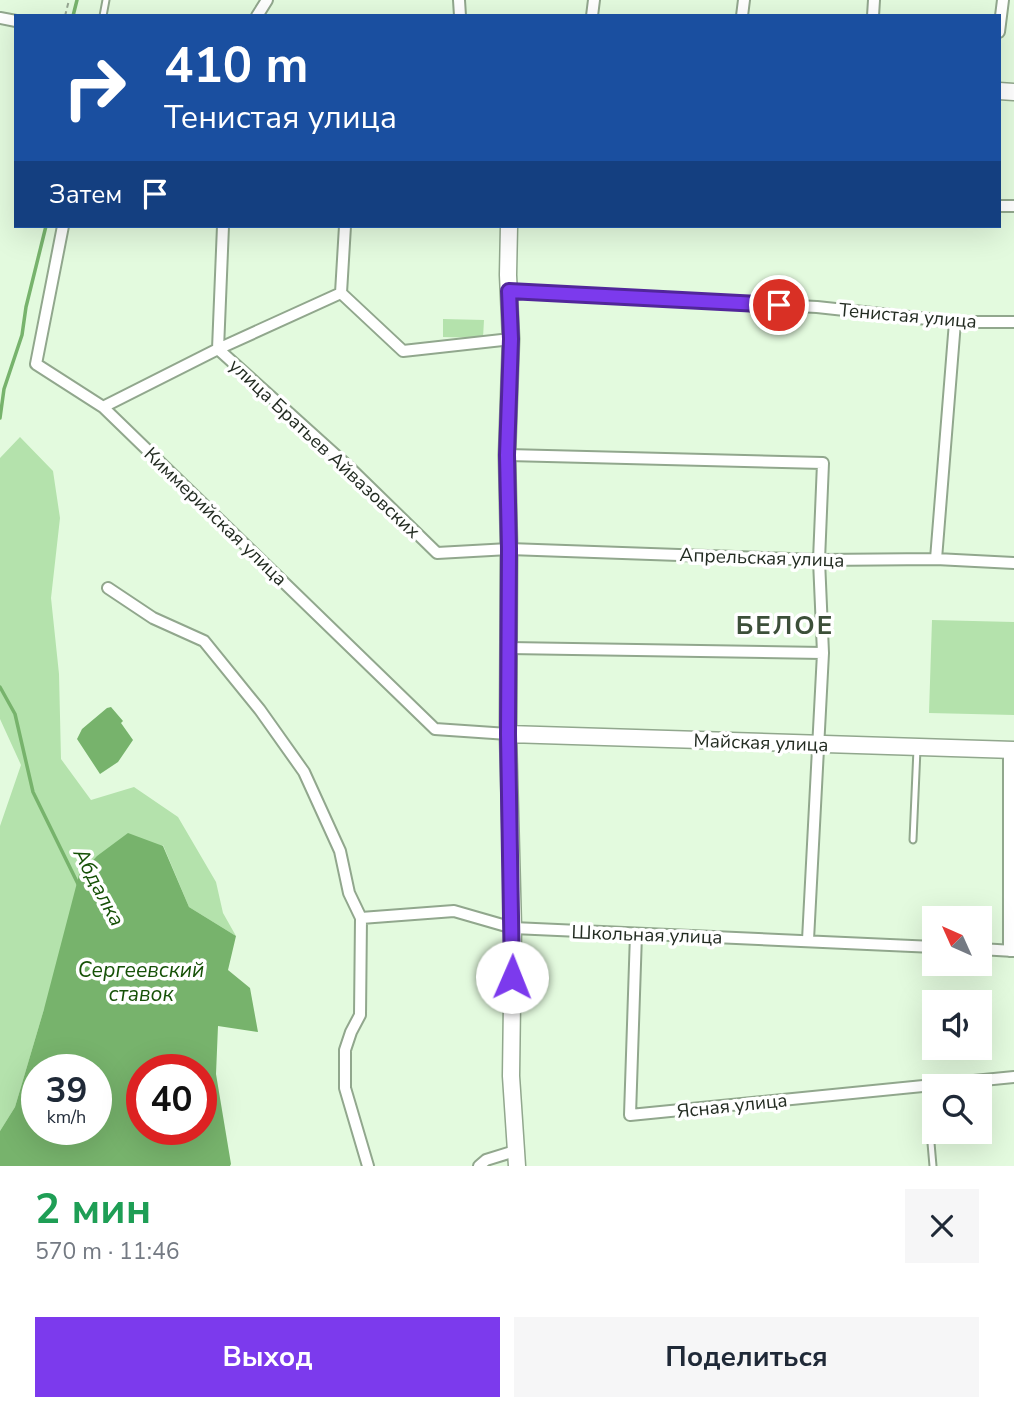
<!DOCTYPE html>
<html lang="ru">
<meta charset="utf-8">
<style>
:root{--surface:#fff;--page:#f6f6f7;--text:#1f2937;--muted:#747a83;--accent:#7c3aed}
body{margin:0;font-family:"Nunito Sans",sans-serif;background:var(--page);color:var(--text);height:100vh;display:flex;flex-direction:column;font-size:26px;white-space:nowrap}
*{box-sizing:border-box;margin:0}
p{font-size:23px;color:var(--muted)}
.icon{flex:none;width:38px;height:38px;fill:none;stroke:currentColor;stroke-width:2;stroke-linecap:round;stroke-linejoin:round}
.map{position:relative;height:1166px;overflow:hidden}
.panel{display:flex;flex-direction:column;background:var(--surface);flex:1}
.panel>*{flex:none}
.hud{position:absolute;left:14px;top:14px;width:987px;height:214px;border-radius:0px;box-shadow:0 7px 28px #0002;background:#1a4fa0;color:#fff;overflow:hidden}
.needle{width:46px;rotate:315deg}
.buttons{position:absolute;left:922px;top:906px;display:grid;gap:14px}
.buttons a{display:grid;place-items:center;width:70px;height:70px;border-radius:0px;background:var(--surface);box-shadow:0 7px 28px #0002;font-size:35px}
.speed{position:absolute;left:21px;top:1054px;display:flex;gap:14px;font-size:35px;font-weight:700;text-align:center}
.speed>*{display:grid;place-content:center;width:91px;height:91px;border-radius:50%;background:var(--surface);box-shadow:0 7px 28px #0002;line-height:1}
.speed small{font-size:18px;font-weight:400}
.speed .limit{border:10px solid #d22;background:#fff;color:#111}
.pin{position:absolute;display:grid;place-items:center;width:60px;height:60px;color:#fff;margin:-30px;border:4px solid #fff;border-radius:50%;box-shadow:0 2px 7px #0007}
.me{position:absolute;width:77px;margin:-38px;rotate:1deg;stroke-linejoin:round;filter:drop-shadow(0 0 5px #0008)}
.turn{display:flex;align-items:center;gap:24px;height:147px;padding:0 35px;font-size:32px}
.turn .icon{width:91px;height:91px;stroke-width:2.5}
.turn b{display:block;font-size:49px;line-height:60px}
.then{display:flex;align-items:center;height:66px;padding:0 35px;background:#0003;gap:14px;font-size:26px}
.round{display:grid;place-items:center;flex:none;width:74px;height:74px;border-radius:0px;background:var(--page)}
.overview{display:flex;align-items:center;justify-content:space-between;height:119px;padding:0 35px}
h1{font-size:42px;font-weight:700;line-height:52px;color:#1e9e55}
.cta{display:flex;gap:14px;margin-top:auto;padding:14px 35px}
.cta a{flex:1;height:80px;border-radius:0px;background:var(--accent);color:#fff;font-size:28px;font-weight:700;line-height:80px;text-align:center}
.cta a+a{background:var(--page);color:var(--text)}
.map>svg:first-child{display:block}
.green{fill:#b4e2ac}
.water{fill:#77b36c;fill-rule:evenodd}
.lines{fill:none;stroke-linecap:round;stroke-linejoin:round}
.stream{stroke:#77b36c;stroke-width:3.5}
.lane-casing{stroke:#91a78d;stroke-width:9}
.street-casing{stroke:#91a78d;stroke-width:14}
.secondary-casing{stroke:#91a78d;stroke-width:19}
.path{stroke:#96a792;stroke-width:2;stroke-dasharray:5 3.5;stroke-linecap:butt}
.lane{stroke:#fff;stroke-width:5}
.street{stroke:#fff;stroke-width:10}
.secondary{stroke:#fff;stroke-width:16}
.route-casing{stroke:#51269a;stroke-width:18}
.route{stroke:#7c3aed;stroke-width:12}
.labels{text-anchor:middle;stroke-width:7;stroke-linejoin:round;paint-order:stroke}
.street-label{font-size:19px;fill:#232c22;stroke:#fff}
.water-label{font-size:21px;font-style:italic;fill:#165107;stroke:#fff}
.district-label{font-size:26px;font-weight:bold;letter-spacing:2px;fill:#3c4f39;stroke:#fff}
</style>
<div class="map">
<svg width="1014" height="1166" viewBox="0 0 1014 1166">
<rect width="100%" height="100%" fill="#e3fade"/>
<path class="green" d="M443 319 484 320 483 338 443 337Z
M20 437 53 471 60 518 51 598 59 674 61 759 91 800 134 787 178 817 216 882 223 913 236 936 189 907 163 845 44 1009 15 1107 0 1131V826L21 765 0 719V458Z
M932 620 1014 622V715L929 713Z"/>
<path class="water" d="M111 707 123 721 121 723 133 740 118 762 100 774 77 739 82 729 107 708Z
M128 833 163 846 189 907 236 936 228 970 250 988 258 1032 218 1026 216 1074 231 1164 230 1166H0V1131L15 1107 44 1009 79 875 97 856ZM37 1069H96V1129H37ZM142 1069H201V1129H142Z"/>
<g class="lines">
<path class="stream" d="M73 16 77 0
M0 418 4 389 22 335 26 307 46 226
M0 687 15 714 33 792 79 886"/>
<g class="lane-casing">
<path id="lane" d="M103 16 106 0
M913 840 917 749
M926 1085 933 1166"/>
</g>
<g class="street-casing">
<path id="street" d="M459 0 460 16
M257 16 267 0
M592 16 594 0
M742 16 744 0
M873 16 874 0
M0 18 16 21
M999 32 1003 0
M999 206H1014
M63 226 36 364 103 407 435 729 508 734
M223 226 218 349 350 468 437 553 509 549 819 560 936 559 1014 563
M509 291 817 307 955 322H1014
M341 293 403 351 511 339
M341 293 345 226
M103 407 218 349 341 293
M507 455 823 463 819 560 823 653 808 940
M936 559 955 322
M108 588 153 618 204 641 260 710 304 772 340 851 349 893 361 918 360 1015 351 1032 345 1050V1088L368 1166
M509 648 823 653
M361 918 454 911 513 928 934 947
M636 934 630 1115 1014 1077
M980 949 1014 951
M1009 951V749
M479 1166 486 1160 515 1151"/>
</g>
<g class="secondary-casing">
<path id="secondary" d="M999 91 1014 92
M509 226 508 275 511 339 507 455 509 549 508 734 513 928 511 1076 517 1166
M508 734 1014 750"/>
</g>
<path class="path" d="M65 16 69 0"/>
<use href="#lane" class="lane"/>
<use href="#street" class="street"/>
<use href="#secondary" class="secondary"/>
</g>
<g class="lines">
<g class="route-casing">
<path id="route" d="M512 977 508 734 509 549 507 455 511 339 509 291 779 305"/>
</g>
<use href="#route" class="route"/>
</g>
<g class="labels">
<g class="street-label">
<text transform="translate(908 315) rotate(5)" y="7">Тенистая улица</text>
<text transform="translate(325 448) rotate(43)" y="7">улица Братьев Айвазовских</text>
<text transform="translate(216 516) rotate(44)" y="7">Киммерийская улица</text>
<text transform="translate(762 557) rotate(2)" y="7">Апрельская улица</text>
<text transform="translate(761 742) rotate(2)" y="7">Майская улица</text>
<text transform="translate(647 934) rotate(2)" y="7">Школьная улица</text>
<text transform="translate(732 1105) rotate(-6)" y="7">Ясная улица</text>
</g>
<g class="water-label">
<text transform="translate(99 887) rotate(62)" y="7">Абдалка</text>
<text x="141" y="977">Сергеевский<tspan x="141" dy="24">ставок</tspan></text>
</g>
<g class="district-label">
<text x="785" y="634">БЕЛОЕ</text>
</g>
</g>
</svg>
<div class="buttons">
<a><svg class="needle" viewBox="-14 -14 28 28"><path d="M0-13l5 13h-10z" fill="#e53935"/><path d="M0 13l5-13h-10z" fill="#747a83"/></svg></a>
<a><svg class="icon" aria-label="sound" viewBox="0 0 24 24"><path d="M4 9h4l5-4v14l-5-4H4zM17 9q2 3 0 6"/></svg></a>
<a><svg class="icon" aria-label="search" viewBox="0 0 24 24"><circle cx="10" cy="10" r="6"/><path d="M15 15l6 6"/></svg></a>
</div>
<div class="speed"><div>39<small>km/h</small></div><div class="limit">40</div></div>
<div class="pin" style="left:779px;top:305px;background:#d93025"><svg class="icon" aria-label="arrive" viewBox="0 0 24 24"><path d="M6 21V4h12l-3 4 3 4H6"/></svg></div>
<svg class="me" style="left:512px;top:977px" viewBox="-20 -20 40 40"><circle r="19" fill="#fff"/><path d="M0-13L10 11 0 6-10 11z" fill="#7c3aed"/></svg>
<div class="hud">
<div class="turn"><svg class="icon" aria-label="right" viewBox="0 0 24 24"><path d="M7 20v-9h11M14 6l5 5-5 5"/></svg><div><b>410 m</b>Тенистая улица</div></div>
<div class="then">Затем<svg class="icon" aria-label="arrive" viewBox="0 0 24 24"><path d="M6 21V4h12l-3 4 3 4H6"/></svg></div>
</div>
</div>
<section class="panel">
<div class="overview"><div><h1>2 мин</h1><p>570 m · 11:46</p></div><a class="round"><svg class="icon" aria-label="close" viewBox="0 0 24 24"><path d="M6 6l12 12M18 6L6 18"/></svg></a></div>
<div class="cta"><a>Выход</a><a>Поделиться</a></div>
</section>
